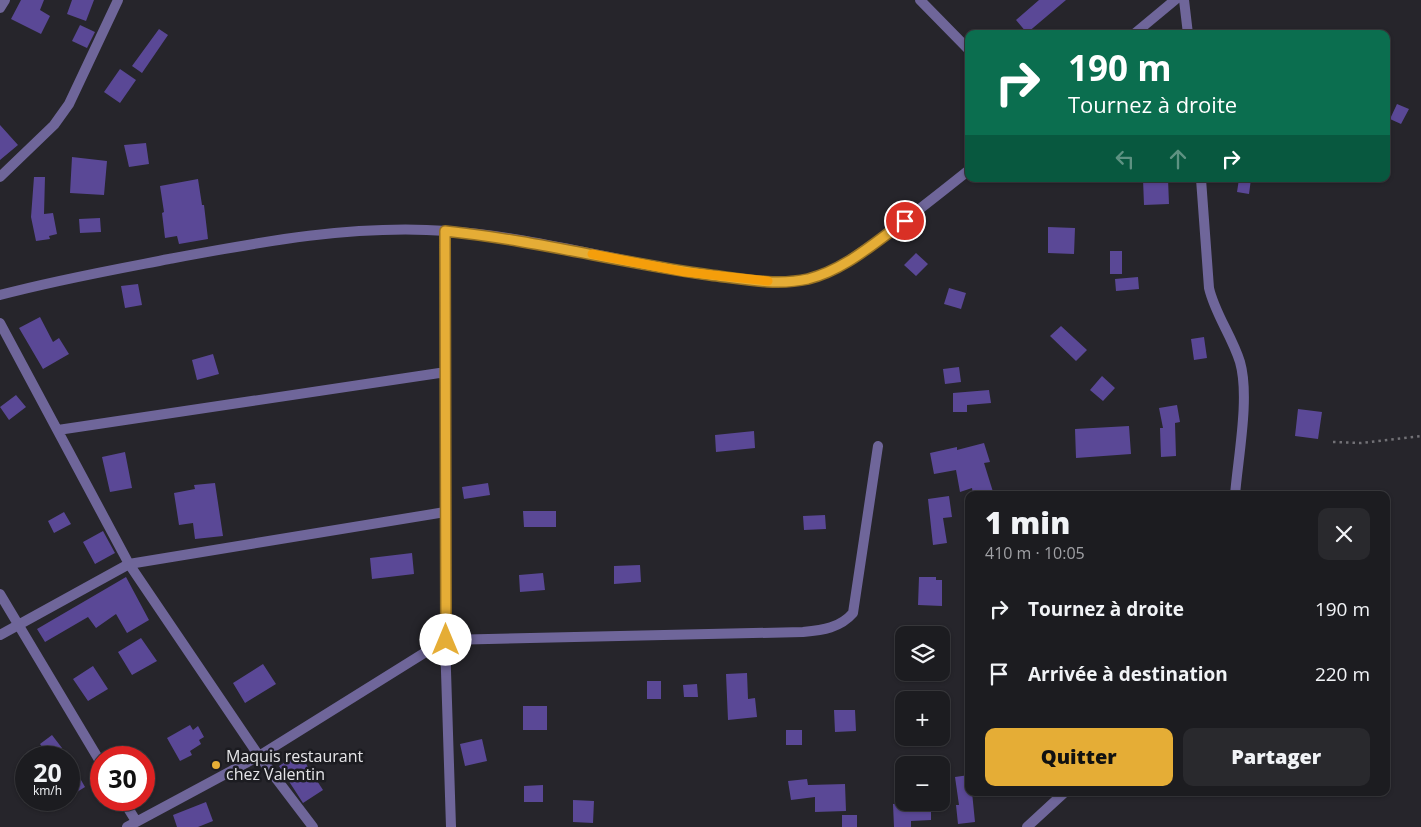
<!DOCTYPE html>
<html lang="fr">
<meta charset="utf-8">
<style>
:root{--surface:#1c1c20;--page:#29292d;--text:#f1f3f6;--muted:#a0a1a5;--line:#3a3a3e;--accent:#e5ad36}
body{margin:0;font-family:"Open Sans",sans-serif;background:var(--page);color:var(--text);height:100vh;display:flex;flex-direction:column;font-size:19px;white-space:nowrap}
*{box-sizing:border-box;margin:0}
p{font-size:16px;color:var(--muted)}
.icon{flex:none;width:28px;height:28px;fill:none;stroke:currentColor;stroke-width:2;stroke-linecap:round;stroke-linejoin:round}
.map{position:relative;flex:1;overflow:hidden}
.side{position:absolute;left:965px;top:491px;width:425px;height:305px;display:flex;flex-direction:column;background:var(--surface);border-radius:10px;box-shadow:0 1px 4px #0004,0 0 0 1px var(--line)}
.side>*{flex:none}
.banner{position:absolute;left:965px;top:30px;width:425px;height:152px;border-radius:10px;box-shadow:0 1px 4px #0004,0 0 0 1px var(--line);background:#0b6e4f;color:#fff;overflow:hidden}
.tools{position:absolute;left:895px;top:626px;display:grid;gap:10px}
.tools a{display:grid;place-items:center;width:55px;height:55px;border-radius:10px;background:var(--surface);box-shadow:0 1px 4px #0004,0 0 0 1px var(--line);font-size:25px}
.speed{position:absolute;left:15px;top:746px;display:flex;gap:10px;font-size:25px;font-weight:700;text-align:center}
.speed>*{display:grid;place-content:center;width:65px;height:65px;border-radius:50%;background:var(--surface);box-shadow:0 1px 4px #0004,0 0 0 1px var(--line);line-height:1}
.speed small{font-size:12px;font-weight:400}
.speed .limit{border:8px solid #d22;background:#fff;color:#111}
.pin{position:absolute;display:grid;place-items:center;width:42px;height:42px;color:#fff;margin:-21px;border:2px solid #fff;border-radius:50%;box-shadow:0 1px 5px #0007}
.me{position:absolute;width:55px;margin:-28px;rotate:0deg;stroke-linejoin:round;filter:drop-shadow(0 0 4px #0008)}
.turn{display:flex;align-items:center;gap:18px;height:105px;padding:0 20px;font-size:22px}
.turn .icon{width:65px;height:65px;stroke-width:2.5}
.turn b{display:block;font-size:35px;line-height:42px}
.lanes{display:flex;align-items:center;height:48px;padding:0 20px;background:#0003;justify-content:center;gap:25px;direction:ltr}
.lanes .off{opacity:.35}
.round{display:grid;place-items:center;flex:none;width:52px;height:52px;border-radius:10px;background:var(--page)}
.summary{display:flex;align-items:center;justify-content:space-between;height:85px;padding:0 20px}
h1{font-size:30px;font-weight:800;line-height:38px}
.action{display:flex;gap:10px;margin-top:auto;padding:10px 20px}
.action a{flex:1;height:58px;border-radius:10px;background:var(--accent);color:#111;font-size:20px;font-weight:800;line-height:58px;text-align:center}
.action a+a{background:var(--page);color:var(--text)}
ul{padding:0;list-style:none}
li{display:flex;align-items:center;gap:15px;height:65px;padding:0 20px}
li div{flex:1}
li b{display:block;font-size:19px}
li em{font-style:normal}
.map>svg:first-child{display:block}
.building{fill:#5a4896}
.lines{fill:none;stroke-linecap:round;stroke-linejoin:round}
.path{stroke:#727176;stroke-width:2.5;stroke-dasharray:2.5 4;stroke-linecap:butt}
.street{stroke:#6f669a;stroke-width:10}
.route-casing{stroke:#957023;stroke-width:12}
.route{stroke:#e5ad36;stroke-width:9}
.slow{stroke:#f59e0b;stroke-width:9}
.poi-dot{fill:#e5ad36;stroke:#1c1c21;stroke-width:2}
.labels{text-anchor:middle;stroke-width:5;stroke-linejoin:round;paint-order:stroke}
.poi-label{font-size:16px;fill:#e5e5e8;stroke:#1c1c21;text-anchor:start}
</style>
<div class="map">
<svg width="1421" height="827" viewBox="0 0 1421 827">
<rect width="100%" height="100%" fill="#26252b"/>
<path class="building" d="M21 0H44L40 10 50 16 41 34 11 19Z
M72 0H94L86 21 67 14Z
M1039 0H1066L1027 33 1016 20Z
M80 25 95 32 87 48 72 41Z
M159 29 168 35 142 73 132 66Z
M120 69 136 80 120 103 104 92Z
M1397 104 1409 109 1401 124 1390 119Z
M0 125 18 145 0 160Z
M146 143 149 164 129 167 124 145Z
M72 157 107 161 104 195 70 193Z
M34 177H45L44 214 53 213 57 234 49 236 50 239 36 241 31 217Z
M198 179 202 205H204L208 239 179 244 177 236 165 238 162 213 164 212 160 186Z
M1143 179H1168L1169 204 1144 205Z
M1239 179H1251L1249 194 1237 192Z
M100 218 101 232 80 233 79 219Z
M1048 227 1075 228 1074 254 1048 253Z
M1110 251H1122V274H1110Z
M916 253 928 264 916 276 904 265Z
M1138 277 1139 289 1116 291 1115 279Z
M138 284 142 305 125 308 121 286Z
M949 288 966 293 961 309 944 304Z
M40 317 53 342 59 338 69 354 43 369 19 328Z
M1061 326 1087 350 1076 361 1050 336Z
M1204 337 1207 358 1194 360 1191 339Z
M213 354 219 374 197 380 192 360Z
M959 367 961 382 945 384 943 369Z
M1102 376 1115 388 1103 401 1090 390Z
M989 390 991 403 967 405V412H953V393Z
M16 395 26 407 9 420 0 407Z
M1177 405 1180 422 1175 423 1176 456 1161 457 1160 428H1163L1159 408Z
M1298 409 1322 412 1318 439 1295 436Z
M1129 426 1131 454 1076 458 1075 429Z
M754 431 755 448 716 452 715 435Z
M984 443 990 462 984 463 994 495H973L972 488 960 492 956 470 934 474 930 453 957 447V450Z
M125 452 132 488 110 492 102 457Z
M215 483 223 536 195 539 193 523 179 525 174 493 195 489 194 485Z
M488 483 490 495 464 499 462 487Z
M949 496 952 517 943 518 947 543 933 545 928 499Z
M523 511H556V527H524Z
M64 512 71 524 54 533 48 521Z
M825 515 826 529 804 530 803 516Z
M103 531 115 553 95 564 83 542Z
M412 553 414 574 372 579 370 558Z
M640 565 641 582 614 584V566Z
M543 573 545 590 520 592 519 575Z
M126 577 149 620 127 633 116 614 96 628 88 617 45 642 37 629Z
M919 577H936V580H942V606L918 605Z
M141 638 157 661 132 675 118 652Z
M263 664 276 684 245 703 233 683Z
M93 666 108 689 88 701 73 679Z
M747 673 748 699 755 698 757 717 728 720 726 674Z
M647 681H661V699H647Z
M697 684 698 697H684L683 685Z
M523 706H547V730H523Z
M834 710H855L856 731 835 732Z
M190 725 193 730 198 726 204 737 199 740 201 744 190 751 192 755 180 761 167 738Z
M786 730H802V745H786Z
M52 735 62 748 49 757 40 744Z
M482 739 487 761 465 766 460 744Z
M299 753 323 790 303 803 279 766Z
M77 773 85 787 69 797V778Z
M969 775V792H972L975 822 958 824 956 805H959L955 777Z
M807 779 808 785 845 784 846 811 815 812V797L791 800 788 781Z
M543 785V802H524V786Z
M573 800 594 801 593 823 573 822Z
M206 802 213 821 198 827H177L173 815Z
M922 802V805L931 804V820L911 821V827H894L893 804Z
M842 815H857V827H842Z"/>
<g class="lines">
<path class="path" d="M1333 442 1361 443 1421 436"/>
<path class="street" d="M920 0 969 50
M1184 0 1188 34
M0 8 5 0
M1134 34 1175 0
M0 177 54 125 69 104 118 0
M1201 179 1209 288C1215 314 1232 336 1240 362 1250 397 1238 457 1235 495
M445 231V640L451 827
M0 295C56 280 112 270 169 259 260 242 355 224 447 231 535 237 621 263 708 275 741 279 777 287 810 278 837 271 857 255 880 239 910 217 939 194 969 170
M0 323 129 564 259 756 313 827
M58 430 446 372
M0 594 101 763
M0 635 129 564 445 512
M123 800 136 821
M127 827 259 756 445 640 803 632C823 630 840 628 853 613L878 446
M1027 827 1065 792"/>
</g>
<g class="lines">
<g class="route-casing">
<path id="route" d="M446 640 445 231C534 240 621 263 710 275 742 279 776 286 808 279 845 270 875 242 905 221"/>
</g>
<use href="#route" class="route"/>
<path class="slow" d="M592 254 685 272 768 281"/>
</g>
<circle class="poi-dot" cx="216" cy="765" r="5"/>
<g class="labels">
<g class="poi-label">
<text x="226" y="762">Maquis restaurant<tspan x="226" dy="18">chez Valentin</tspan></text>
</g>
</g>
</svg>
<div class="tools">
<a><svg class="icon" aria-label="layers" viewBox="0 0 24 24"><path d="M12 4l9 5-9 5-9-5zM3 14l9 5 9-5"/></svg></a>
<a>+</a>
<a>−</a>
</div>
<div class="speed"><div>20<small>km/h</small></div><div class="limit">30</div></div>
<div class="pin" style="left:905px;top:221px;background:#d93025"><svg class="icon" aria-label="arrive" viewBox="0 0 24 24"><path d="M6 21V4h12l-3 4 3 4H6"/></svg></div>
<svg class="me" style="left:446px;top:640px" viewBox="-20 -20 40 40"><circle r="19" fill="#fff"/><path d="M0-13L10 11 0 6-10 11z" fill="#e5ad36"/></svg>
<div class="banner">
<div class="turn"><svg class="icon" aria-label="right" viewBox="0 0 24 24"><path d="M7 20v-9h11M14 6l5 5-5 5"/></svg><div><b>190 m</b>Tournez à droite</div></div>
<div class="lanes"><svg class="icon off" aria-label="left" viewBox="0 0 24 24"><path d="M17 20v-9H6M10 6l-5 5 5 5"/></svg><svg class="icon off" aria-label="ahead" viewBox="0 0 24 24"><path d="M12 20V5M6 11l6-6 6 6"/></svg><svg class="icon" aria-label="right" viewBox="0 0 24 24"><path d="M7 20v-9h11M14 6l5 5-5 5"/></svg></div>
</div>
<section class="side">
<div class="summary"><div><h1>1 min</h1><p>410 m · 10:05</p></div><a class="round"><svg class="icon" aria-label="close" viewBox="0 0 24 24"><path d="M6 6l12 12M18 6L6 18"/></svg></a></div>
<ul>
<li><svg class="icon" aria-label="right" viewBox="0 0 24 24"><path d="M7 20v-9h11M14 6l5 5-5 5"/></svg><div><b>Tournez à droite</b></div><em>190 m</em></li>
<li><svg class="icon" aria-label="arrive" viewBox="0 0 24 24"><path d="M6 21V4h12l-3 4 3 4H6"/></svg><div><b>Arrivée à destination</b></div><em>220 m</em></li>
</ul>
<div class="action"><a>Quitter</a><a>Partager</a></div>
</section>
</div>
